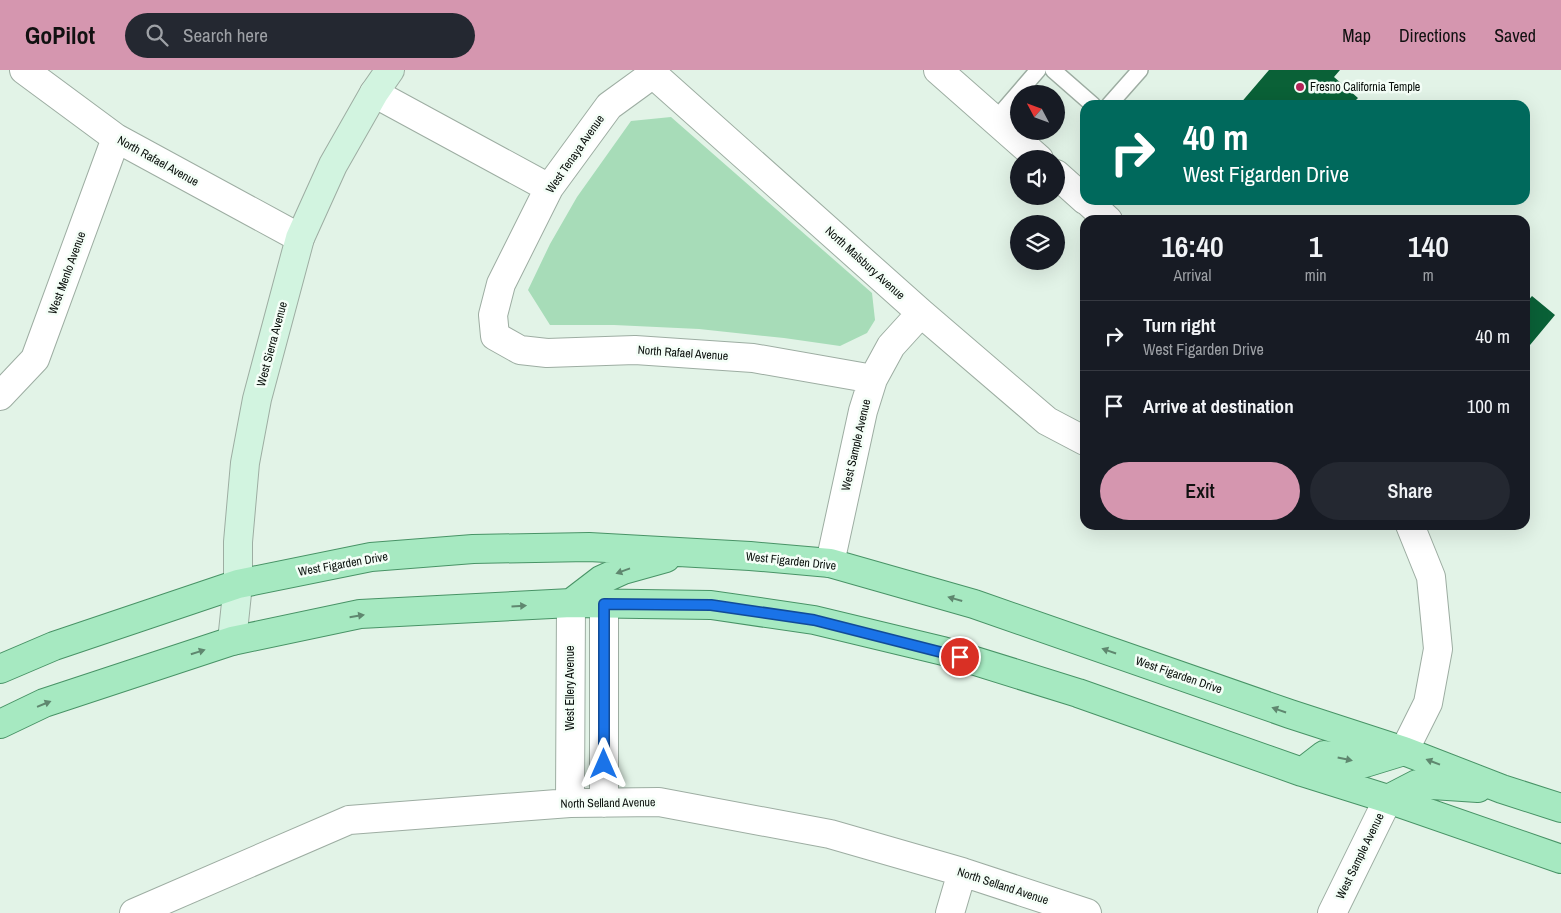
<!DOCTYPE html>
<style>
:root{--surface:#171b24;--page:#242831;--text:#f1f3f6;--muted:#9ea1a6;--line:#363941;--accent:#d596af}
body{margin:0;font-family:"Archivo Narrow",sans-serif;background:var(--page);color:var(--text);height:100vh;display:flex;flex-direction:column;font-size:19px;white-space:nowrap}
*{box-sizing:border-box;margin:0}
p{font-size:16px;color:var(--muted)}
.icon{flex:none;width:28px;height:28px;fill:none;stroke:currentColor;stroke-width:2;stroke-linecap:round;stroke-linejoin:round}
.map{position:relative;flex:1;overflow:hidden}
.sheet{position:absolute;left:1080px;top:145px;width:450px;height:315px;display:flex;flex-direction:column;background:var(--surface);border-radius:15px;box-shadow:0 5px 20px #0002}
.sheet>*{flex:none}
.banner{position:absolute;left:1080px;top:30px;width:450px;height:105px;border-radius:15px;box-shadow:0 5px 20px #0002;background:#00695c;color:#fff;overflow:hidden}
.needle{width:32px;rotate:311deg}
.tools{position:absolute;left:1010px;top:15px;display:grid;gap:10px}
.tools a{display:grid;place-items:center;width:55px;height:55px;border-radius:50%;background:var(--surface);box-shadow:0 5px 20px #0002;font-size:25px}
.pin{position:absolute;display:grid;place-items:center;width:42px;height:42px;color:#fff;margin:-21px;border:2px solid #fff;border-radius:50%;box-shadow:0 1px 5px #0007}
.me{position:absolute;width:55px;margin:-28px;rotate:0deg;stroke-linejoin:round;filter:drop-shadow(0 0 4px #0008)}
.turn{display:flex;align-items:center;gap:18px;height:105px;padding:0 20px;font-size:22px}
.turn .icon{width:65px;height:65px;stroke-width:2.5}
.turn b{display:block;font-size:35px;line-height:42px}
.eta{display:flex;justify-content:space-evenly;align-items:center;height:85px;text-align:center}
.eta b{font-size:30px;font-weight:600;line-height:35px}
.primary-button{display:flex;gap:10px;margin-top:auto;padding:10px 20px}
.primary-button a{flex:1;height:58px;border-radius:30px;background:var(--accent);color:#111;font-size:20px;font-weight:600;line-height:58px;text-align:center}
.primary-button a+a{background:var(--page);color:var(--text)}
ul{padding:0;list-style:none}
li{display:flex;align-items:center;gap:15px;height:70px;padding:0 20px;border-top:1px solid var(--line)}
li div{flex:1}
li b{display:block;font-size:19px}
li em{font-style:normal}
header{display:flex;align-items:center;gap:30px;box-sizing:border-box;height:70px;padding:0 25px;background:var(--accent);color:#111}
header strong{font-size:24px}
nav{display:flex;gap:28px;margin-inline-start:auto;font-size:18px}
.search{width:350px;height:45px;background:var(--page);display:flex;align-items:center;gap:12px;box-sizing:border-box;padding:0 18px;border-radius:28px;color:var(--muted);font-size:19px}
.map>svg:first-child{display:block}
.green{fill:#a7dcb8}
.building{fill:#0a6137}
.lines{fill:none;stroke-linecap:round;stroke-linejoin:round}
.lane-casing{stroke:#9dada2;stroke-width:18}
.street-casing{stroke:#9dada2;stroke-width:30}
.secondary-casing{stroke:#9dada2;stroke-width:30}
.primary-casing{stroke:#489366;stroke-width:30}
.lane{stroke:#fff;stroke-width:15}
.street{stroke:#fff;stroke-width:28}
.secondary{stroke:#d2f4e0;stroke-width:28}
.primary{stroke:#a6e9c1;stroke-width:28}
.oneway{fill:#5f876f}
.route-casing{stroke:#114b97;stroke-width:12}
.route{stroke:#1a73e8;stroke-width:9}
.poi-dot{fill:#b32458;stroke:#f4fef7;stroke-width:2}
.labels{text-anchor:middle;stroke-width:5;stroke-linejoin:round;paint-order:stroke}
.poi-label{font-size:12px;fill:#090f0b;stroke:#f4fef7;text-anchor:start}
.street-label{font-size:12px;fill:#090f0b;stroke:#f4fef7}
</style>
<header>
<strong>GoPilot</strong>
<div class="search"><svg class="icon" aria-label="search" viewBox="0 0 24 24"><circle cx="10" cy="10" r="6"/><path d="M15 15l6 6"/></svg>Search here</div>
<nav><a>Map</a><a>Directions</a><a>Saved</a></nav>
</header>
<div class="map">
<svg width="1561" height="843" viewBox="0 0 1561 843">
<rect width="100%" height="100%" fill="#e2f3e7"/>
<path class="green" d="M671 47 872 223 875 250 867 263 840 276 784 268 699 259 614 255H550L528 220 550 174 577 127 631 51Z"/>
<path class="building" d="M1269 0H1340L1334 7 1358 28 1351 35H1239Z
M1532 226 1555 245 1525 281V234Z"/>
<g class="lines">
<g class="lane-casing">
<path id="lane" d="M1053 0 1093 35
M1109 35 1140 0
M995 50 1038 0"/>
</g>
<g class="street-casing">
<path id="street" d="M24 0 116 68 300 168
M938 0 1039 89
M374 23 549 118
M1056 104 1085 130
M1086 130 1108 150
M873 309 753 288 635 280 547 283 520 280 495 266 493 245 501 214 549 118 609 36 653 4 921 243 1047 351 1085 371
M0 326 35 289 116 68
M830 493 863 341 873 309 891 276 921 243
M604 534V733
M1404 681 1428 633 1438 579 1431 507 1410 455
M570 733 571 533
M134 843 349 750 570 733 659 732 830 764 962 802 1087 843
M950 843 962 802
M1332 843 1388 729"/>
</g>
<g class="secondary-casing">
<path id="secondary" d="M232 571 238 514V472L245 393 257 329 300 168 333 95 374 23 390 0"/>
</g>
<g class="primary-casing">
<path id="primary" d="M571 533 601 510 623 500 666 488
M0 599 54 576 238 514 371 487 473 479 589 477 750 486 830 493 974 534 1290 644 1404 681 1502 719 1561 738
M0 654 44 633 232 571 360 544 571 533 711 535 814 550 943 581 1078 623 1302 702 1388 729 1561 789
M1302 702 1324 685 1365 693 1404 681
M1388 729 1417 714 1478 718"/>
</g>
<use href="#lane" class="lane"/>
<use href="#street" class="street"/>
<use href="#secondary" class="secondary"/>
<use href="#primary" class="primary"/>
</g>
<defs><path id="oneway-solid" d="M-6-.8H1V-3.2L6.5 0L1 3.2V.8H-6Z" transform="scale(1.25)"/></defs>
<g class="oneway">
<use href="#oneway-solid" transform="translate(623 501) rotate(160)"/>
<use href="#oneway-solid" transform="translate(955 529) rotate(-164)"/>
<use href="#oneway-solid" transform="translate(519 536) rotate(-3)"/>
<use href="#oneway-solid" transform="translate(357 546) rotate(-9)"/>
<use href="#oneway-solid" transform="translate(1109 581) rotate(-161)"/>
<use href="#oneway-solid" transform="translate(198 582) rotate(-18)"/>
<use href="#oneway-solid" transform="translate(44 634) rotate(-22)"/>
<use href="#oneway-solid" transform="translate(1279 640) rotate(-161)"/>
<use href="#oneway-solid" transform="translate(1345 689) rotate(12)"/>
<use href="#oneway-solid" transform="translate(1433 692) rotate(-159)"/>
</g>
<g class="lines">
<g class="route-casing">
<path id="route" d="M604 694V534L711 535 814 550 960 587"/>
</g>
<use href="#route" class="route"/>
</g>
<circle class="poi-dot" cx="1300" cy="17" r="5"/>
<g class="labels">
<g class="poi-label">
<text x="1310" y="21">Fresno California Temple</text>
</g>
<g class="street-label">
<text transform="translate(575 84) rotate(-55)" y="4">West Tenaya Avenue</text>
<text transform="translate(158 91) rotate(29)" y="4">North Rafael Avenue</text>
<text transform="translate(865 193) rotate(42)" y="4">North Malsbury Avenue</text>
<text transform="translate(67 203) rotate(-70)" y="4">West Menlo Avenue</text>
<text transform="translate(272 274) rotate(-75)" y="4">West Sierra Avenue</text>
<text transform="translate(683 283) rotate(4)" y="4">North Rafael Avenue</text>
<text transform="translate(856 375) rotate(-77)" y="4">West Sample Avenue</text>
<text transform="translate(791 491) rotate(6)" y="4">West Figarden Drive</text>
<text transform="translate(343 494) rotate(-10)" y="4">West Figarden Drive</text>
<text transform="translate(1179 605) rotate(19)" y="4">West Figarden Drive</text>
<text transform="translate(570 618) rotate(-90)" y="4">West Ellery Avenue</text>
<text transform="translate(608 733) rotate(-1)" y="4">North Selland Avenue</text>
<text transform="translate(1360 786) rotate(-64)" y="4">West Sample Avenue</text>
<text transform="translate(1003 816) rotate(18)" y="4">North Selland Avenue</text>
</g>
</g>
</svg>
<div class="tools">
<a><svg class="needle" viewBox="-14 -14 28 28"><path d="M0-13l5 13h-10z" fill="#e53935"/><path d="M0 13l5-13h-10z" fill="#9ea1a6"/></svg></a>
<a><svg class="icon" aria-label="sound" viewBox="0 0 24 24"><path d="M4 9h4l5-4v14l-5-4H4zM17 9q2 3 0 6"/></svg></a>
<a><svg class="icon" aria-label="layers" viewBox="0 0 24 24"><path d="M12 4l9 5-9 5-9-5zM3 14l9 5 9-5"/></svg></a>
</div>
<div class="pin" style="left:960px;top:587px;background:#d93025"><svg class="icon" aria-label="arrive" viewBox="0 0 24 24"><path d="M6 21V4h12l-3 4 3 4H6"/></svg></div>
<svg class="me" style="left:604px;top:694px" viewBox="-20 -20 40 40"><path d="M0-17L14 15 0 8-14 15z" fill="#1a73e8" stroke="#fff" stroke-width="4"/></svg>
<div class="banner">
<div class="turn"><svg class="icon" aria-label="right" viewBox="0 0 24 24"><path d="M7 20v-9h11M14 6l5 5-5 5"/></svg><div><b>40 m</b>West Figarden Drive</div></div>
</div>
<section class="sheet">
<div class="eta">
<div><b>16:40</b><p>Arrival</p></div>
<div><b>1</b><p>min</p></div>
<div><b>140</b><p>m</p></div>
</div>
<ul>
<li><svg class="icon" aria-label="right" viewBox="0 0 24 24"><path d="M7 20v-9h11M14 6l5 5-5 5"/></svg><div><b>Turn right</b><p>West Figarden Drive</p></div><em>40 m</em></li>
<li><svg class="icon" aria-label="arrive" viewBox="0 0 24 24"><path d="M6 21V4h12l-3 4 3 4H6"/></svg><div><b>Arrive at destination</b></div><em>100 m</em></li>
</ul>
<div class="primary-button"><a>Exit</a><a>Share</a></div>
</section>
</div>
